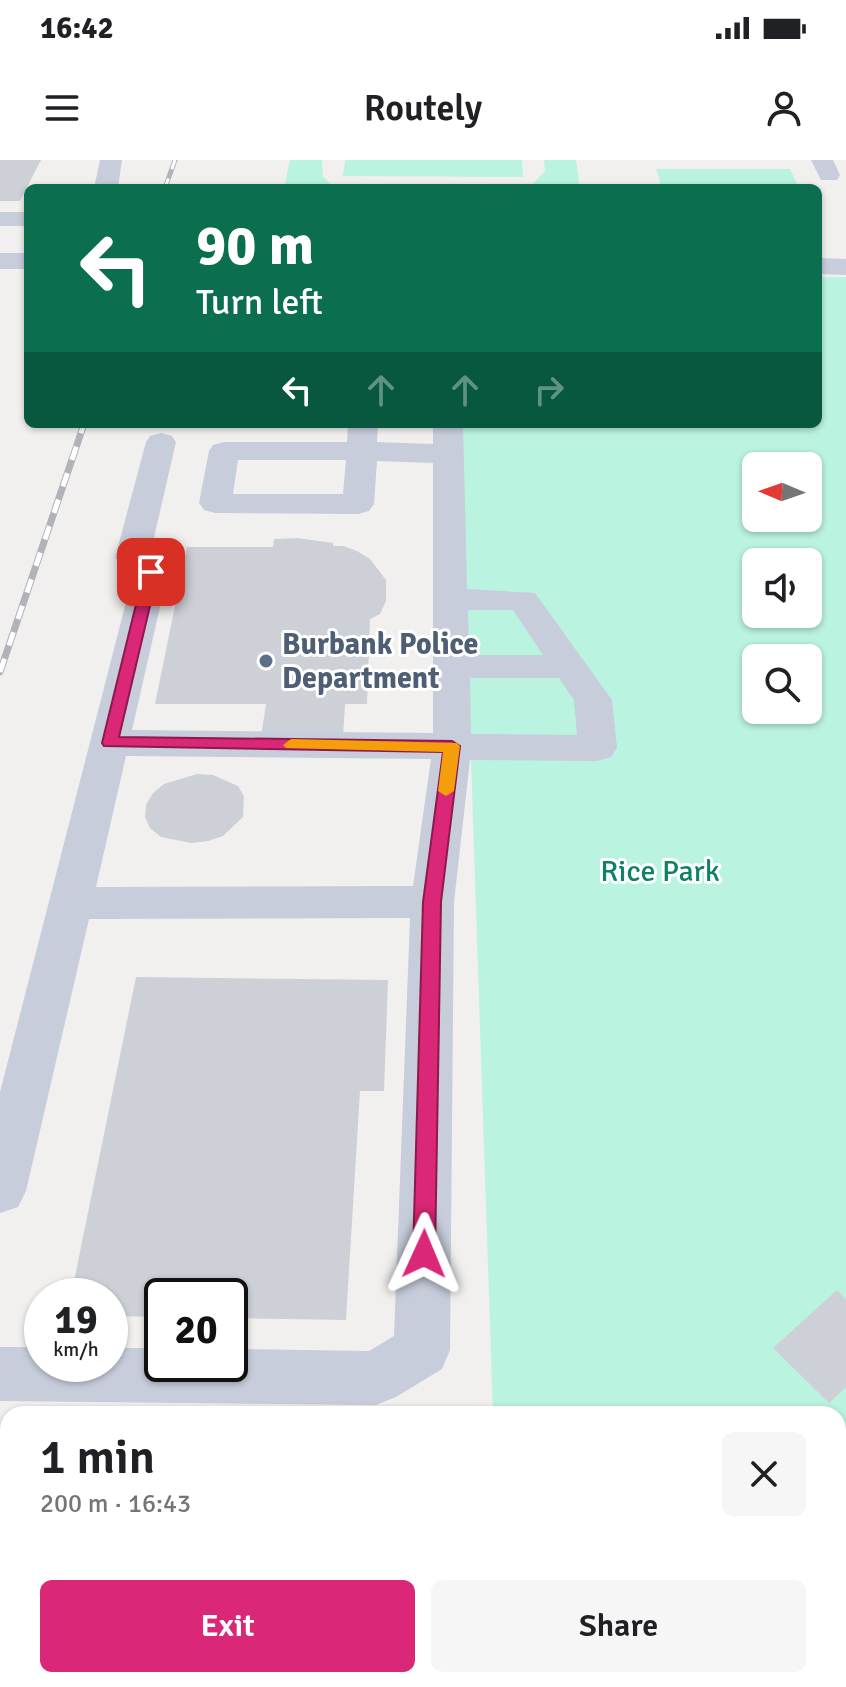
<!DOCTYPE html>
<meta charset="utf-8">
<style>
:root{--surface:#fff;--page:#f6f6f6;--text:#202124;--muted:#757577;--accent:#db2777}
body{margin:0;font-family:Signika,sans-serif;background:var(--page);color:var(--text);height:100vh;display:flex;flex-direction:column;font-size:30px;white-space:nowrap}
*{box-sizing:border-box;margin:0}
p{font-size:26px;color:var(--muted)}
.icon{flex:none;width:44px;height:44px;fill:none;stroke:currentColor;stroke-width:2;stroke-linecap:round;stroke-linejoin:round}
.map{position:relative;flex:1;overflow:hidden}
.details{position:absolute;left:0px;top:1246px;width:846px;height:282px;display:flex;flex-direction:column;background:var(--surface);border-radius:24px 24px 0 0;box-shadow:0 2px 6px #0004}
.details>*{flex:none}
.banner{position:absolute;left:24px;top:24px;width:798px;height:244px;border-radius:12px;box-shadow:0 2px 6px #0004;background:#0b6e4f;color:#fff;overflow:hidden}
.needle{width:52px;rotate:272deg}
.controls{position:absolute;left:742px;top:292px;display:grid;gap:16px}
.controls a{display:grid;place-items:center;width:80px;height:80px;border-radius:12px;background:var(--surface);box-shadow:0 2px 6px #0004;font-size:40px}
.speed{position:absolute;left:24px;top:1118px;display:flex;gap:16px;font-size:40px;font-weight:700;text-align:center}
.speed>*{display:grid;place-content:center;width:104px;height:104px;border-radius:50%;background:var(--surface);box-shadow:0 2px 6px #0004;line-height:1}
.speed small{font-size:20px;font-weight:400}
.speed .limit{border:4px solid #111;border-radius:12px;background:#fff;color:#111}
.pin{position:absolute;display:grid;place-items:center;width:68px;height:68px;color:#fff;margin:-34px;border-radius:16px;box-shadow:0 4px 12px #0006}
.me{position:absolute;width:88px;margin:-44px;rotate:1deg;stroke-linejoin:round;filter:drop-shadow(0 0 6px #0008)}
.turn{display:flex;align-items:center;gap:28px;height:168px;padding:0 40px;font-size:36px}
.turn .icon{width:104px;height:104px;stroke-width:2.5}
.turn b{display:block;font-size:56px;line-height:68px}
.lanes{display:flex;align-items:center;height:76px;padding:0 40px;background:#0003;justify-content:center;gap:40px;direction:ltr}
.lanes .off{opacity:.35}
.round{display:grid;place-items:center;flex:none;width:84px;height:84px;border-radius:12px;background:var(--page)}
.summary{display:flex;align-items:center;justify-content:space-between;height:136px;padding:0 40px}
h1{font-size:48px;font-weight:600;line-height:60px}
.cta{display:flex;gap:16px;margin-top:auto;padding:16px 40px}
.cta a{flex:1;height:92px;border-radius:12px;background:var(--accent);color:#fff;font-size:32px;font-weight:600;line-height:92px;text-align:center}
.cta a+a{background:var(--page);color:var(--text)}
.status{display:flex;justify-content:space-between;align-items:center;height:56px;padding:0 40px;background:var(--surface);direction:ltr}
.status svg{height:22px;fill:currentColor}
header{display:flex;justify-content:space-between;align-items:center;height:104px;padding:0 40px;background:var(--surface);font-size:36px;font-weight:600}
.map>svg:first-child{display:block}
.green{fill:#baf3df;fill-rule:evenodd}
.building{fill:#ced0d7}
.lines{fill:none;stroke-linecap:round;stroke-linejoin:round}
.minor{fill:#c7cddb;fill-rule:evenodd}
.rail-far1-casing{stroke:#b1b2ba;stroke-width:5}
.rail-casing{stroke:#b1b2ba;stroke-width:7}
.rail-far1{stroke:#fff;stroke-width:3;stroke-dasharray:10;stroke-linecap:butt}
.rail{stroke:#fff;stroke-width:5;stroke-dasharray:14;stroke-linecap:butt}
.route{fill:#db2777;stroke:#8e194d;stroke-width:2}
.slow{fill:#f59e0b}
.service-dot{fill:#5c6f8a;stroke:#fff;stroke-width:3}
.labels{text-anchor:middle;stroke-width:6;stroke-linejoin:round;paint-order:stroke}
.service-label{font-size:30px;font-weight:bold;fill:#4e5e75;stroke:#fff;text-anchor:start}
.park-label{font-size:30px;fill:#0e8266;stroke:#fff}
</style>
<div class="status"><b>16:42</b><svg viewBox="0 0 49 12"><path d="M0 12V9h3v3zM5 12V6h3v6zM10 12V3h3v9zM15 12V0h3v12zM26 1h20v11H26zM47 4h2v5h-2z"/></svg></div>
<header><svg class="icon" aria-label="menu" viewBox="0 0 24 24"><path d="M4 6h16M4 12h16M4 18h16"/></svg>Routely<svg class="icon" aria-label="person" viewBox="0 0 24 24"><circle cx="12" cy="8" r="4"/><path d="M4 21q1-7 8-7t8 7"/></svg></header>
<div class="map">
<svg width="846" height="1527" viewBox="0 0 846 1527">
<rect width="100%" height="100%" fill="#f2f0ef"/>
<path class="green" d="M290 0H322L323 17 335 28H284Z
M345 0H522L523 17 343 16Z
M544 0H576L580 28H529L545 11Z
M656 9H790L799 28H662Z
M818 117H846V1339L838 1338V1254H493L462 334 460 264H818ZM756 306H808V358H756ZM756 402H808V454H756ZM756 498H808V550H756Z"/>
<path class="building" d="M0 0H41L20 41H0Z
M297 378 333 383V386H343L357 391 370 399 386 420V441L380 454 370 459 367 544H345L343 577H261L266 544H155L187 387H273L274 379Z
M197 614 213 615 238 626 244 636 243 657 223 676 208 681 191 683 161 677 150 668 145 657 146 645 153 633 164 624Z
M136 817 388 820 384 931H360L346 1160 230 1158V1136H162V1157L110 1156V1136H71Z
M837 1130 846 1139V1227L829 1243 773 1188Z
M584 1520H688L689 1527H584Z"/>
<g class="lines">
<path class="minor" d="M100 0H122L118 28H94Z
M811 0H833L840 15 837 20H821Z
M0 52H28V66H0Z
M0 93H28V109H0Z
M818 98 846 99V115L818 114Z
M348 264H378L377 282 433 284V264H463L467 429 535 433 612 540 617 588 611 597 597 601 470 600 454 742 450 1190 442 1209 396 1237 376 1245 0 1241V1187H42V1204H110V1188H162V1204H230V1189L369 1191 394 1176 410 758 89 759 26 1031 18 1047 0 1053V932L133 415 115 398 146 282 150 276 161 273 172 276 176 282 150 395 168 412 132 570 433 573V303L377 301 374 344 369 351 358 354 215 353 204 350 199 343 209 291 213 285 224 282H347ZM238 300H346L343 334H233ZM468 450H513L543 495H469ZM470 518H559L574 540 577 575 471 574ZM126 596 431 599 413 726 96 727Z"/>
<g class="rail-far1-casing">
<path id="rail-far1" d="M165 28 175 0"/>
</g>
<g class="rail-casing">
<path id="rail" d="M0 512 84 264"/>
</g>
<use href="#rail-far1" class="rail-far1"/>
<use href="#rail" class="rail"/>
</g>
<path class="route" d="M151 408 158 412 119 577 452 581 460 586 441 742 435 1094 432 1101 424 1104 416 1101 413 1094 423 742 443 592 104 586 102 583 144 412Z"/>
<path class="slow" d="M291 579 457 583 460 586 454 631 446 636 438 631 443 592 286 588 283 585Z"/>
<circle class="service-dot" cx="266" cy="501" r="8"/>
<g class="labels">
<g class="service-label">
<text x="282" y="494">Burbank Police<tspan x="282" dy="34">Department</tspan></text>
</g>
<g class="park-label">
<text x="660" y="721">Rice Park</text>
</g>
</g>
</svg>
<div class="controls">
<a><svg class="needle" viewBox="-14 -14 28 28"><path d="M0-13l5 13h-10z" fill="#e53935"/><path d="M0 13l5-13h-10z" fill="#757577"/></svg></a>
<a><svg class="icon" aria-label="sound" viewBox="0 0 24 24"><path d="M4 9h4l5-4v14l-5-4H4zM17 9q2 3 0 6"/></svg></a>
<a><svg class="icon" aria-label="search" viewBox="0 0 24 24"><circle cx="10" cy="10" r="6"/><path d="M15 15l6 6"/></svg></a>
</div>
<div class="speed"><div>19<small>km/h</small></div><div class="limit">20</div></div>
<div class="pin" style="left:151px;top:412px;background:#d93025"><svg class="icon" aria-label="arrive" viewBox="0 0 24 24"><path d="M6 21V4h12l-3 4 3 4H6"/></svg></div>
<svg class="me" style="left:424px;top:1094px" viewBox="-20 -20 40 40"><path d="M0-17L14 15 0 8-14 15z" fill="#db2777" stroke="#fff" stroke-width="4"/></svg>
<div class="banner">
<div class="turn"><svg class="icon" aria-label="left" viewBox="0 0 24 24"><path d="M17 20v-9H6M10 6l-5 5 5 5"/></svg><div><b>90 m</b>Turn left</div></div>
<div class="lanes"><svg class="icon" aria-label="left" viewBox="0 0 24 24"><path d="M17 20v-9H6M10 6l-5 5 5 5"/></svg><svg class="icon off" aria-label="ahead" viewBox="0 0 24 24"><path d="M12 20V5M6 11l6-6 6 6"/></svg><svg class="icon off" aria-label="ahead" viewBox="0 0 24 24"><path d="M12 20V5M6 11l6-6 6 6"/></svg><svg class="icon off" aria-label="right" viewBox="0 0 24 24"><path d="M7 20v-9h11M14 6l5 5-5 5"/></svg></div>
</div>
<section class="details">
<div class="summary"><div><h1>1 min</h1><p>200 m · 16:43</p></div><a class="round"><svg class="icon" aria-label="close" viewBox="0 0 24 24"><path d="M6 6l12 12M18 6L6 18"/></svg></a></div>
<div class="cta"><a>Exit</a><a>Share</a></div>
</section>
</div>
